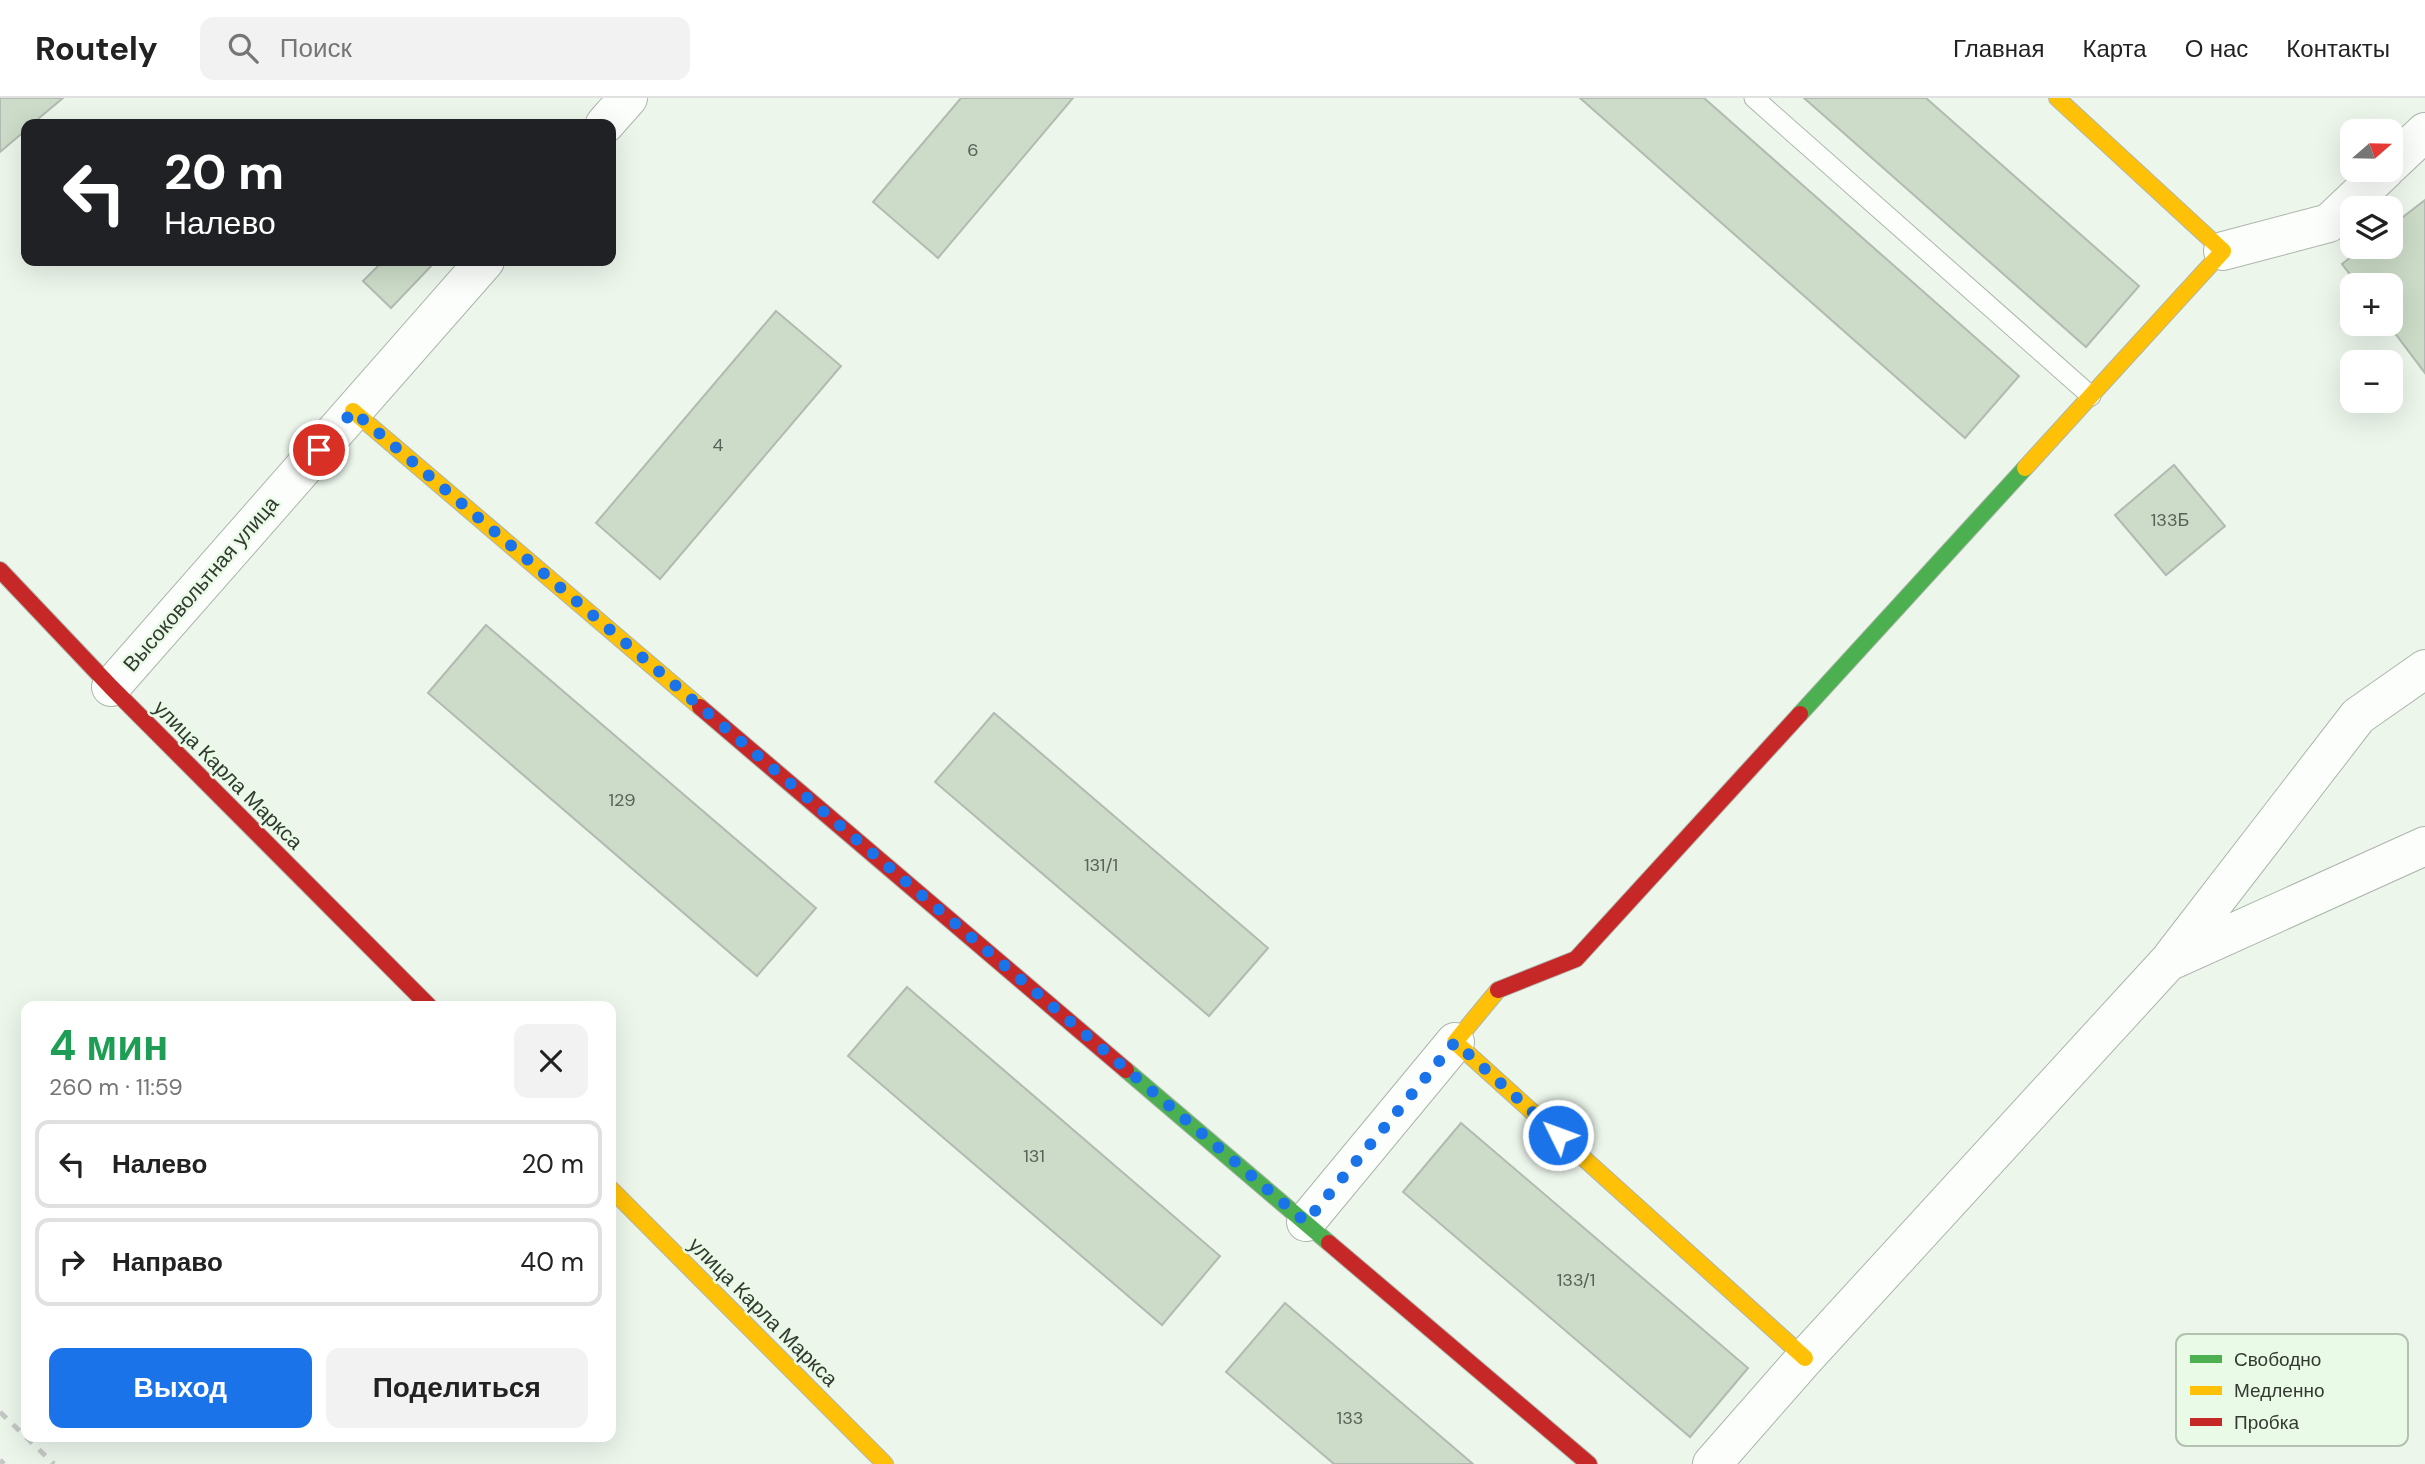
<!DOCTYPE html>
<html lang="ru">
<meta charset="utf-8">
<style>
:root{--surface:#fff;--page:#f2f2f2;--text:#222;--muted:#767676;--line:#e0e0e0;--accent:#1a73e8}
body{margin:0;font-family:"DM Sans",sans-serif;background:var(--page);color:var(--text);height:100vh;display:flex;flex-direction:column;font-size:26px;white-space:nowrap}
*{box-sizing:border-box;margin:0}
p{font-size:23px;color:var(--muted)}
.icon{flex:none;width:38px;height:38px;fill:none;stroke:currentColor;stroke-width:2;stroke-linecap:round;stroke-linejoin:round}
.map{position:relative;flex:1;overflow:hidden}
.drawer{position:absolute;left:21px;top:903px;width:595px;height:441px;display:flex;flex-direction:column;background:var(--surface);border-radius:14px;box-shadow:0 7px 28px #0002}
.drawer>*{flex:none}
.banner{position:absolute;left:21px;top:21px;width:595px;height:147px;border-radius:14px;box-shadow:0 7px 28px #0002;background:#202124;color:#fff;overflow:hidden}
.needle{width:46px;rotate:70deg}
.buttons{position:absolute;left:2340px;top:21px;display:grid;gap:14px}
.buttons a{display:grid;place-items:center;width:63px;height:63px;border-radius:14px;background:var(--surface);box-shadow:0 7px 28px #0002;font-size:35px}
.pin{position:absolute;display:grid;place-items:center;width:60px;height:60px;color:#fff;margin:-30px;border:4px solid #fff;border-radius:50%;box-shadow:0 2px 7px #0007}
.me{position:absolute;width:77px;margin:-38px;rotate:312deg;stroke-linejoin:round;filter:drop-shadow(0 0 5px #0008)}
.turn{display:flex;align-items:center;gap:24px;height:147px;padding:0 28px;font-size:32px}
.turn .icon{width:91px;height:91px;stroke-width:2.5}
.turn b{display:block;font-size:49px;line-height:60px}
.round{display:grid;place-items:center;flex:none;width:74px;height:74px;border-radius:14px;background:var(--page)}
.overview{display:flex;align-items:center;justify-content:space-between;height:119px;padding:0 28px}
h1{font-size:42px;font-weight:700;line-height:52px;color:#1e9e55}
.action{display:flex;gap:14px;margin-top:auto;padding:14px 28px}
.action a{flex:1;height:80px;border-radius:14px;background:var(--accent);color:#fff;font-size:28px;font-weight:700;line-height:80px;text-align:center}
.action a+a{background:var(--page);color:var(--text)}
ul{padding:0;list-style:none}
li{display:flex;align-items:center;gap:21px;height:88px;margin:0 14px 10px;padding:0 14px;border:4px solid var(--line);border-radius:14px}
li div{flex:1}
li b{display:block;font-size:26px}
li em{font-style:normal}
header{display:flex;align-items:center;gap:42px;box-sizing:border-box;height:98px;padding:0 35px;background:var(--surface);border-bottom:2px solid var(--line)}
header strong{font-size:33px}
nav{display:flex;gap:38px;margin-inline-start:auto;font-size:24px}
.search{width:490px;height:63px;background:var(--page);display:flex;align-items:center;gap:18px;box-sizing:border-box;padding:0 24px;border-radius:14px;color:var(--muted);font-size:26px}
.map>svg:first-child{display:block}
.building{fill:#ccdcc8;stroke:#b2bab1;stroke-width:2}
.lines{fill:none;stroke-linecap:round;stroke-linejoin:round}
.lane-casing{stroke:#adb5ac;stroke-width:21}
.street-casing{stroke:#adb5ac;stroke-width:40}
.fast-casing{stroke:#adb5ac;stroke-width:18}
.slow-casing{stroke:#adb5ac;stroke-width:18}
.jam-casing{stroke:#adb5ac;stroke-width:18}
.lane{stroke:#fcfefc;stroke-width:19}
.street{stroke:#fcfefc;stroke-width:38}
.fast{stroke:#4caf50;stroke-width:16}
.slow{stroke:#ffc107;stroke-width:16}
.jam{stroke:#c62828;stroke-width:16}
.rail{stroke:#c5c8c5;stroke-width:5;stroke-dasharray:9 9;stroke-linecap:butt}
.route{stroke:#1a73e8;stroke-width:12;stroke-dasharray:0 21.6}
.labels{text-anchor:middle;stroke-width:5;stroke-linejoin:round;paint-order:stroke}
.number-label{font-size:18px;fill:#596258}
.street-label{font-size:21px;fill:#333a32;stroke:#e9fbe6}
.key{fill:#e9fbe6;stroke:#b2c1b0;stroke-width:2}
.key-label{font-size:19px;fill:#333a32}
</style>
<header>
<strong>Routely</strong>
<div class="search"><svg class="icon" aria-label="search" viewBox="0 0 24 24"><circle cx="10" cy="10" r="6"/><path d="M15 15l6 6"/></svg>Поиск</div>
<nav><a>Главная</a><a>Карта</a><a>О нас</a><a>Контакты</a></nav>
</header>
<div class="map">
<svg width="2425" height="1366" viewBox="0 0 2425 1366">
<rect width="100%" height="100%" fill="#ecf6eb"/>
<path class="building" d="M0 0H63L32 26H26V32L0 54Z
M961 0H1073L938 160 873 104Z
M1580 0H1704L2019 278 1965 340Z
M1804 0H1926L2139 188 2086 249Z
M2425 102V275L2388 226H2390V187H2358L2342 166 2364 149H2390V129Z
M383 163H436L391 210 363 183Z
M776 213 841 268 660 481 596 425Z
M2174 367 2225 428 2166 477 2115 417Z
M486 527 816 810 757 878 428 595Z
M994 615 1268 850 1209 918 935 684Z
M907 889 1220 1158 1162 1227 848 958Z
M1461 1025 1748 1270 1690 1339 1403 1094Z
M1285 1205 1473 1366H1334L1226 1274Z"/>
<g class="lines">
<g class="lane-casing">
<path id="lane" d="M1754 0 2091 298"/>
</g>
<g class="street-casing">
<path id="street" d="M605 26 628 0
M2390 67 2425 34
M2223 153 2329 125 2385 72
M111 589 485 163
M2172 859 2358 618 2425 571
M1306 1124 1455 944
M1712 1366 1805 1260 2168 864 2425 748"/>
</g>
<g class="fast-casing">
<path id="fast" d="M1800 616 2025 370
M1126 972 1329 1145"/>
</g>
<g class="slow-casing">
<path id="slow" d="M353 313 700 609
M2025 370 2223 153 2057 0
M1498 892 1455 944 1805 1260
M611 1091 885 1366"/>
</g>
<g class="jam-casing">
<path id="jam" d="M0 472 111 589 429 908
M700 609 1126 972
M1498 892 1576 861 1800 616
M1329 1145 1589 1366"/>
</g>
<use href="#lane" class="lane"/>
<use href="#street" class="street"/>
<use href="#fast" class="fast"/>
<use href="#slow" class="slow"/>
<use href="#jam" class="jam"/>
<path class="rail" d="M0 1314 54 1366
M0 1362 4 1366"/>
</g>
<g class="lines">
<path class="route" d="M319 352 353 313 1306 1124 1455 944 1558 1037"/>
</g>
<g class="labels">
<g class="number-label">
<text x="973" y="58">6</text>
<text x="718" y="353">4</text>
<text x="2170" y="428">133Б</text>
<text x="622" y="708">129</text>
<text x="1101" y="773">131/1</text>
<text x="1034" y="1064">131</text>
<text x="1576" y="1188">133/1</text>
<text x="1350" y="1326">133</text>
</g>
<g class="street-label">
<text transform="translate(201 486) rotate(-49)" y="7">Высоковольтная улица</text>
<text transform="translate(228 677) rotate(45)" y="7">улица Карла Маркса</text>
<text transform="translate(763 1214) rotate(45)" y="7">улица Карла Маркса</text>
</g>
</g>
<rect x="2176" y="1236" width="232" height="112" rx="10" class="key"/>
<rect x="2190" y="1257" width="32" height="8" fill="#4caf50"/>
<rect x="2190" y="1288" width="32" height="9" fill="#ffc107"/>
<rect x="2190" y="1320" width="32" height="8" fill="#c62828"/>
<g class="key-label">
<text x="2234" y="1268">Свободно</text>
<text x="2234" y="1299">Медленно</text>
<text x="2234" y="1331">Пробка</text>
</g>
</svg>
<div class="buttons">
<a><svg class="needle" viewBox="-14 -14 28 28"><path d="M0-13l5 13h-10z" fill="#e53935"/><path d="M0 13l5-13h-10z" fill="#767676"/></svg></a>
<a><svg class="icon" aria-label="layers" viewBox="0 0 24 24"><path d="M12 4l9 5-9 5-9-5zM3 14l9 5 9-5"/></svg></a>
<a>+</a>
<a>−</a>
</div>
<div class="pin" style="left:319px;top:352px;background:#d93025"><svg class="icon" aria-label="arrive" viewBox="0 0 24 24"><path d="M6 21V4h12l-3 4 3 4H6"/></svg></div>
<svg class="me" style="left:1558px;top:1037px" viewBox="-20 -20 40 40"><circle r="17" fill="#1a73e8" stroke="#fff" stroke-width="3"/><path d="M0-11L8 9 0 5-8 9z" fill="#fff"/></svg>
<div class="banner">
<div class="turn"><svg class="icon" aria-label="left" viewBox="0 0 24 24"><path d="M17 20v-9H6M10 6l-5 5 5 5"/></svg><div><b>20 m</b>Налево</div></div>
</div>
<section class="drawer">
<div class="overview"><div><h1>4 мин</h1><p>260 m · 11:59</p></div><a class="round"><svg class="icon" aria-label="close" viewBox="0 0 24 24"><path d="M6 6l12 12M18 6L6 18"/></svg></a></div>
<ul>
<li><svg class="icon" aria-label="left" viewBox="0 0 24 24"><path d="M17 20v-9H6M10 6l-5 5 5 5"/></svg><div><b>Налево</b></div><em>20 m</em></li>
<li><svg class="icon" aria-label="right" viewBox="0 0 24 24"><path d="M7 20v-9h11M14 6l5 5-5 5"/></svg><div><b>Направо</b></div><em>40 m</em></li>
</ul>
<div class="action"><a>Выход</a><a>Поделиться</a></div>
</section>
</div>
